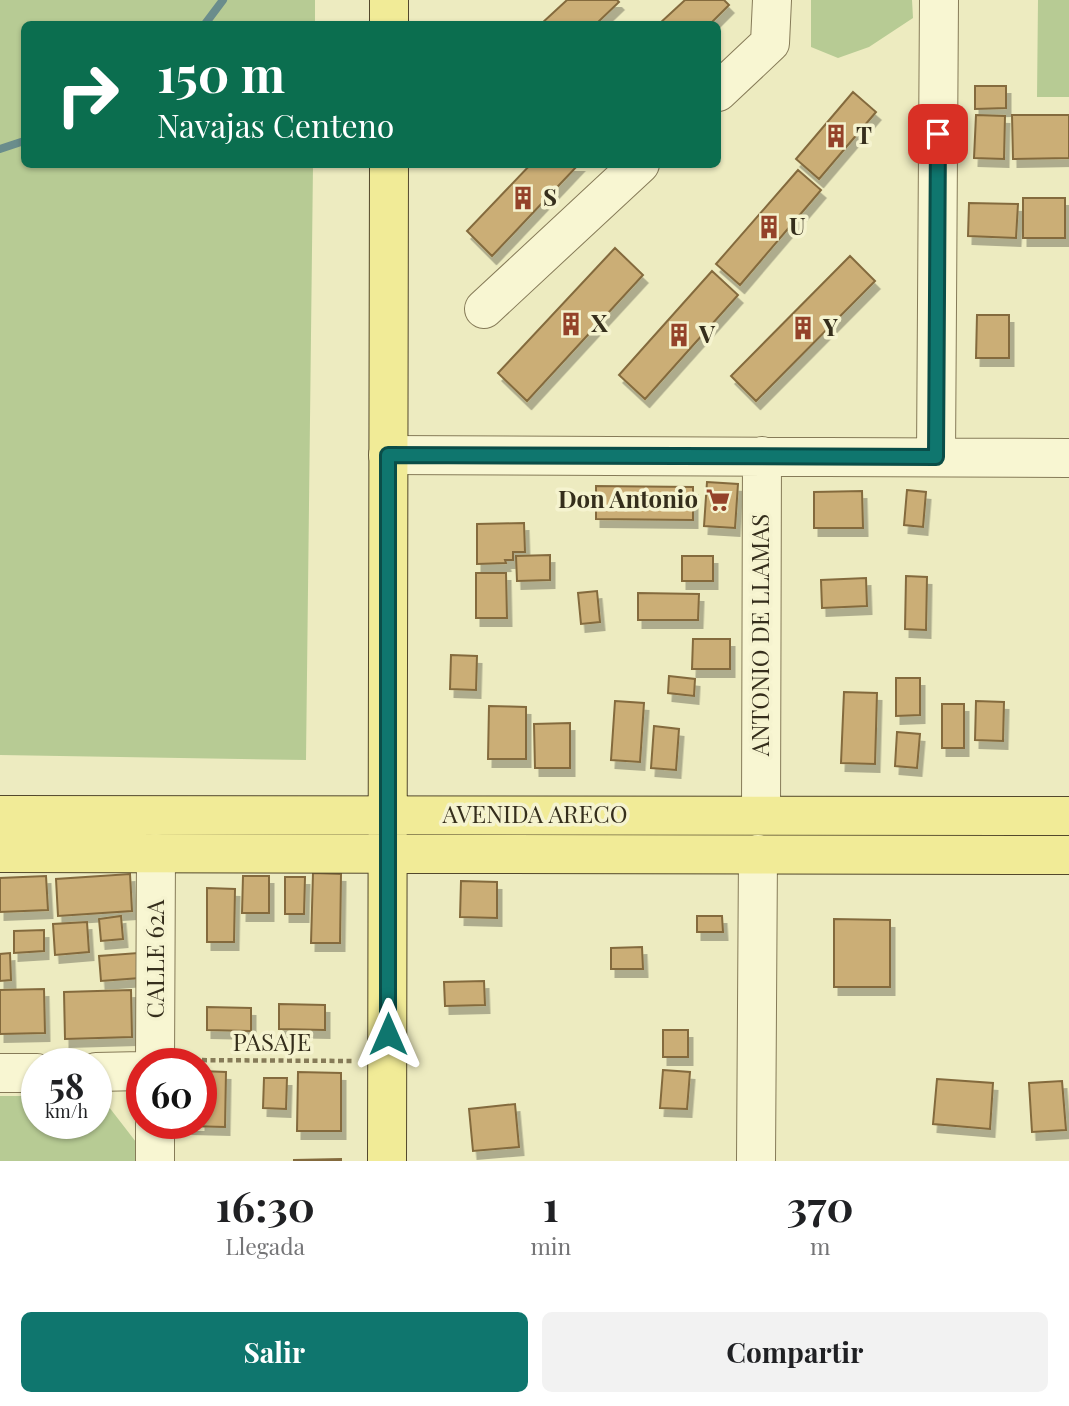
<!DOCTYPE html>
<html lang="es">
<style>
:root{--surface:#fff;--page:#f2f2f2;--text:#202124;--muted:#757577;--accent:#0f766e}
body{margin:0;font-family:"Playfair Display",serif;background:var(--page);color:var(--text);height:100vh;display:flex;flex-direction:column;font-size:26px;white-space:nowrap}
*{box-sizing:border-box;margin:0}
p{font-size:23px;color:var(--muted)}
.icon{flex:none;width:38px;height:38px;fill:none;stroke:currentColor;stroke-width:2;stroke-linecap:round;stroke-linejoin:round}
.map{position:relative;height:1161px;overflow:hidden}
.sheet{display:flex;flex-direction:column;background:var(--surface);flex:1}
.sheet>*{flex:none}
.hud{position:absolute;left:21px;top:21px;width:700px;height:147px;border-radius:10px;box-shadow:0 2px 5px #0004;background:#0b6e4f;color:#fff;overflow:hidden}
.speed{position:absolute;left:21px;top:1048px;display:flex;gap:14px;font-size:35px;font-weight:700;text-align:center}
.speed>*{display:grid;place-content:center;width:91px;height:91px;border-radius:50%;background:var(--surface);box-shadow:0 2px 5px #0004;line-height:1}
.speed small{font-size:18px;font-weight:400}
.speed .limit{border:10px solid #d22;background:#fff;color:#111}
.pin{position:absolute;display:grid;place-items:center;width:60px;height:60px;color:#fff;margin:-30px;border-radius:14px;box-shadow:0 4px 10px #0006}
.me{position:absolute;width:77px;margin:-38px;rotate:0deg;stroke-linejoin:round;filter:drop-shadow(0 0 5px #0008)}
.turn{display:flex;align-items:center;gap:24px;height:147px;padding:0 21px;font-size:32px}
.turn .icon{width:91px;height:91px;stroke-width:2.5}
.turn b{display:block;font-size:49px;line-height:60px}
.eta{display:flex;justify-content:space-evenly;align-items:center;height:119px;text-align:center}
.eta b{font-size:42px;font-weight:700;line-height:49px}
.action{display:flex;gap:14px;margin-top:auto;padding:14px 21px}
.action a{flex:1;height:80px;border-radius:10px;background:var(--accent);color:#fff;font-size:28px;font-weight:700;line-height:80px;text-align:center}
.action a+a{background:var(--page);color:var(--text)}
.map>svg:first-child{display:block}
.green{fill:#b7cb94}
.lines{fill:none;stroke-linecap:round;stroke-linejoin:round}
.stream{stroke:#6a8d8c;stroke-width:8}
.building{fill:#cbae76;stroke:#846b3e;stroke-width:2;filter:url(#shadow)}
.minor-casing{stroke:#867b58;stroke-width:40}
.major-casing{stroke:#53482c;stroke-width:40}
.path{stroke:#867b58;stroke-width:4.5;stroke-dasharray:5 3.5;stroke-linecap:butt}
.minor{stroke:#f8f6d2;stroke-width:38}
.major{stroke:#f1eb97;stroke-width:38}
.route-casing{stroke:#0a4d48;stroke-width:18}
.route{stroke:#0f766e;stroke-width:12}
.labels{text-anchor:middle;stroke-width:7;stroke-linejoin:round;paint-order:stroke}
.poi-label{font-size:24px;font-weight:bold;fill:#352e1c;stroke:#f5f3cf;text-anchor:start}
.street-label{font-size:24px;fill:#352e1c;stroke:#f5f3cf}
</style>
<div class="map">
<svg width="1069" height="1161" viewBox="0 0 1069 1161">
<defs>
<filter id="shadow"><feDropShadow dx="4.5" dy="8" stdDeviation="0" flood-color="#0004"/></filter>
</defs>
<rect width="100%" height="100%" fill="#edebc0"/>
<path class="green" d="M0 0H315V24H24V164L313 165 306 760 0 755Z
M811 0H912L913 18 869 47 838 58 811 47Z
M1038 0H1069V97H1037Z
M0 1096H37V1124H96V1097L102 1098 136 1142V1161H0Z"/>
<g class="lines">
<path class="stream" d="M205 24 223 0
M0 149 24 141"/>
</g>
<path class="building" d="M567 0H617L619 2 596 24H541Z
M685 0H724L729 5 710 24H659Z
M975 86H1006V108L975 109Z
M853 92 876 112 819 179 796 159Z
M976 115 1005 116 1004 159 974 158Z
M1012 115H1069V158L1013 159Z
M531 164H579L492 256 467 231Z
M798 170 821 190 740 285 716 264Z
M1023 198H1065V238H1023Z
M969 203 1018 204 1016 238 968 236Z
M615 248 643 275 527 401 498 373Z
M850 256 875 281 756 401 731 376Z
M712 271 738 295 645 399 619 375Z
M977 315H1009V358H976Z
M707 482 738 484 735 528 704 526Z
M596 486 693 487V520L596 519Z
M907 490 926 492 923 527 904 525Z
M862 491 863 528H814V492Z
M524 523 525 552H513V560H505L506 563 477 564V524Z
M550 555V580L517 581 516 556Z
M682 556H713V581H682Z
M476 573H506L507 618H476Z
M906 576 927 577 926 630 905 629Z
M866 578 867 606 822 608 821 580Z
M597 591 600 622 581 624 578 593Z
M638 593 699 594 698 620H638Z
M693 639H730V669H692Z
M451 655 477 656 476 690 450 689Z
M669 676 695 679 694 696 668 693Z
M896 678H920V715L896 716Z
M844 692 877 693 875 764 841 763Z
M615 701 644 703 640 762 611 760Z
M976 701 1004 702 1003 741 975 740Z
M942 704H964V748H942Z
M489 706 526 707V759H488Z
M570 723V768H535L534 724Z
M654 726 679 729 676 770 651 768Z
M897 732 920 734 917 768 895 766Z
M313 873 341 874 340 943H311Z
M130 874 132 911 58 916 56 879Z
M46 876 48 910 0 912V878Z
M243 876H269V913H242Z
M285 877H305L304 914H285Z
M461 881 497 882V918L460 917Z
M207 888 235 889 234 942H207Z
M121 916 123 939 101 941 99 919Z
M697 916H722L723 932H697Z
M834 919 890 920V987H834Z
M87 922 89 952 55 955 53 924Z
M44 930V951L14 953V931Z
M642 947 643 969H611V948Z
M10 953 11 980 0 981V954Z
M138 953 140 978 101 981 99 956Z
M484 981 485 1005 445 1006 444 982Z
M44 989 45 1033 0 1034V990Z
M131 990 132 1037 65 1039 64 992Z
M279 1004 325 1005V1030L279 1029Z
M207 1007 251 1008V1031L207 1030Z
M663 1030H688V1057H663Z
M663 1070 690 1072 687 1109 660 1108Z
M201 1071 226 1072 225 1127 188 1126 189 1124H201Z
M298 1072 341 1073V1131H297Z
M264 1078H287L286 1109 263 1108Z
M937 1079 993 1083 990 1129 933 1124Z
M1062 1081 1066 1130 1032 1132 1029 1083Z
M515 1104 519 1147 473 1151 469 1109Z
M341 1159V1161H294V1160Z"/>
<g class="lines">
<g class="minor-casing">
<path id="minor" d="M718 92 770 43 772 0
M484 309 640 164
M388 455 1069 458
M936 457 939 0
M761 814 762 456
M155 1064 156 853
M96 1072 142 1071
M0 1073H37
M155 1161V1124
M756 1161 758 854"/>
</g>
<g class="major-casing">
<path id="major" d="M389 24V0
M0 815 1069 816
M0 853 1069 855
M387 1161 389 164"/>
</g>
<path class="path" d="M185 1060 355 1061"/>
<use href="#minor" class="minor"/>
<use href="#major" class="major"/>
</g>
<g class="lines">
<g class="route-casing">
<path id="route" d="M388 1034V455L936 457 938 134"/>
</g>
<use href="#route" class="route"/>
</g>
<defs>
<g id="building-bare" transform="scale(1.89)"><path d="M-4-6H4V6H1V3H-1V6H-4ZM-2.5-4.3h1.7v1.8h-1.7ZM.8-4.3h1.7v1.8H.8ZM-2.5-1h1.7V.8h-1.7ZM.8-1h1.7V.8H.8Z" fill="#944229" stroke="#f5f3cf" stroke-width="2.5" paint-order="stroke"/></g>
<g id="supermarket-bare" transform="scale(1.89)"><path d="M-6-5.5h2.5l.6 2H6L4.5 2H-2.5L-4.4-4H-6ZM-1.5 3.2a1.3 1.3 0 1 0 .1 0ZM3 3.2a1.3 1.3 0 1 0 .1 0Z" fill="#944229" stroke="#f5f3cf" stroke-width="2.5" paint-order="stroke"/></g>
</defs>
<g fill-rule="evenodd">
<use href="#building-bare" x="836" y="136"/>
<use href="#building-bare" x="523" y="198"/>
<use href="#building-bare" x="769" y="227"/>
<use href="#building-bare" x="571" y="324"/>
<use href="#building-bare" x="803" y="328"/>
<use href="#building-bare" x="679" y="335"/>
<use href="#supermarket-bare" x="718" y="500"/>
</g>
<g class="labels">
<g class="poi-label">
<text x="856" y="144">T</text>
<text x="543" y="206">S</text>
<text x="789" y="235">U</text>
<text x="591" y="332">X</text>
<text x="823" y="336">Y</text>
<text x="699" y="343">V</text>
<text x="698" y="508" text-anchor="end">Don Antonio</text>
</g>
<g class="street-label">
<text transform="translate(761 635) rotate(-90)" y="8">ANTONIO DE LLAMAS</text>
<text x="535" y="823">AVENIDA ARECO</text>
<text transform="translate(156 959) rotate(-90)" y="8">CALLE 62A</text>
<text x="272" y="1051">PASAJE</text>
</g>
</g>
</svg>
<div class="speed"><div>58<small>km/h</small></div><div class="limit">60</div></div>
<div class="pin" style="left:938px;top:134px;background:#d93025"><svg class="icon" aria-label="arrive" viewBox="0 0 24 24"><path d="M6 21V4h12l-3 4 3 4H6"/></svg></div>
<svg class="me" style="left:388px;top:1034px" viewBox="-20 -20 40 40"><path d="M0-17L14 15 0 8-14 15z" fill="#0f766e" stroke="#fff" stroke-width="4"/></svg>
<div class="hud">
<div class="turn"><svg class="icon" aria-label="right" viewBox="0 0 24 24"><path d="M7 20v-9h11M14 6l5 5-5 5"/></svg><div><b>150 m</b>Navajas Centeno</div></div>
</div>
</div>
<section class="sheet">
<div class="eta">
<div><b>16:30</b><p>Llegada</p></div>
<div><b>1</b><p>min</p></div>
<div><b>370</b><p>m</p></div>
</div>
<div class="action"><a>Salir</a><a>Compartir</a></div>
</section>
